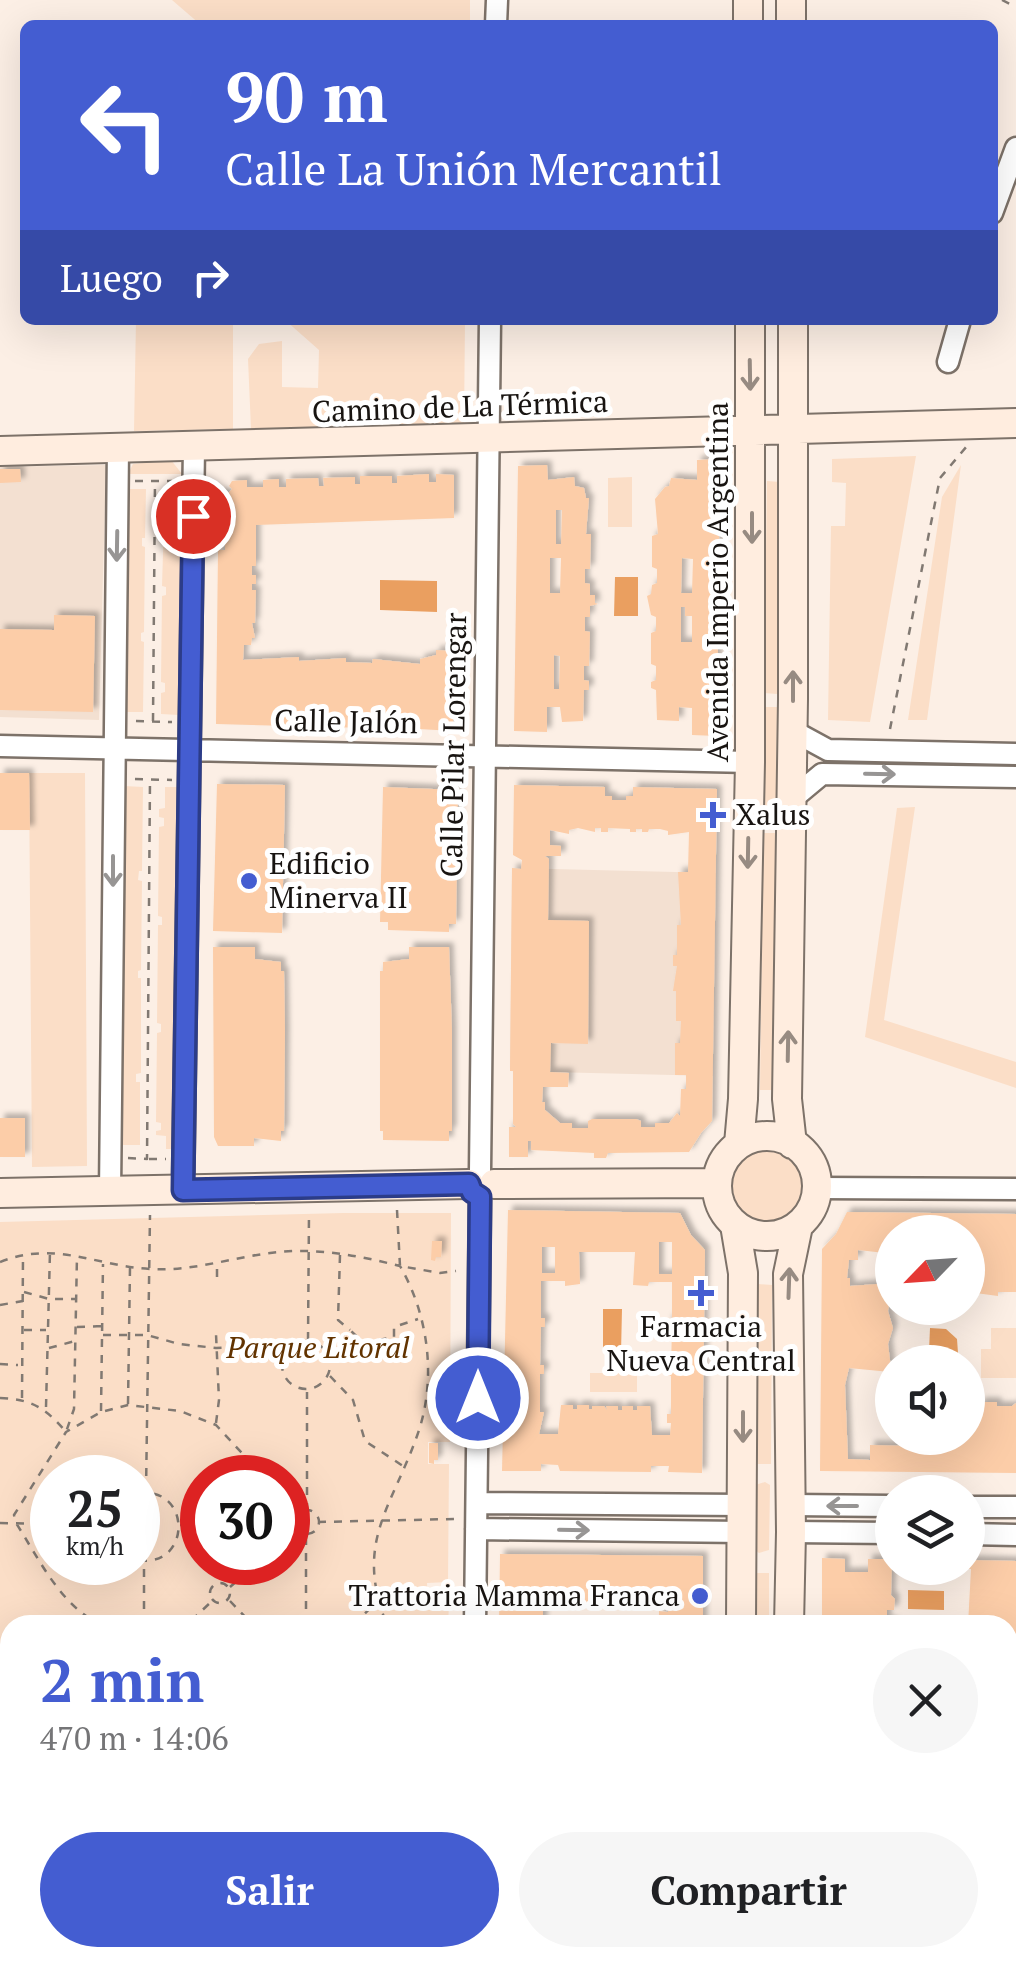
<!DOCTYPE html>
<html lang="es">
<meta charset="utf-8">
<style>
:root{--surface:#fff;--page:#f6f6f6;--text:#202124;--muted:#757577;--accent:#445dd1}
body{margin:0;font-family:"PT Serif",serif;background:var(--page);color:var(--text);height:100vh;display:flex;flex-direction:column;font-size:38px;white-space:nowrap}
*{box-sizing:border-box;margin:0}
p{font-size:32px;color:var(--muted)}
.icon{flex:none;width:55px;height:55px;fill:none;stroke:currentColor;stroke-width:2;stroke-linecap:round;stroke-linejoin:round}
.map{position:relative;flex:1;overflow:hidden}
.details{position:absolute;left:0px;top:1615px;width:1018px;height:352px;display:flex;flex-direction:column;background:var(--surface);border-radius:30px 30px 0 0;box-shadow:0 10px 40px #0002}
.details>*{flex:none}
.guide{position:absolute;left:20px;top:20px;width:978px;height:305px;border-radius:15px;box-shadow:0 10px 40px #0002;background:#445dd1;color:#fff;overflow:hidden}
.needle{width:65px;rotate:245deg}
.buttons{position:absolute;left:875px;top:1215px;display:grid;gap:20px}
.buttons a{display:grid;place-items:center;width:110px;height:110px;border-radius:50%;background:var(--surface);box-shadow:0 10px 40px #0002;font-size:50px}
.speed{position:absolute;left:30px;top:1455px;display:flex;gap:20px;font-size:50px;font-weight:700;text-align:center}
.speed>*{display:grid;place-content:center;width:130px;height:130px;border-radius:50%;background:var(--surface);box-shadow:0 10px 40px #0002;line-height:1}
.speed small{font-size:25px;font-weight:400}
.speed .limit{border:15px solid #d22;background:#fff;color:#111}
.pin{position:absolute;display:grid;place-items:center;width:85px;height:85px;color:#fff;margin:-42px;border:5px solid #fff;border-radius:50%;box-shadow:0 2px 10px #0007}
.me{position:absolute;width:110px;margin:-55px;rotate:0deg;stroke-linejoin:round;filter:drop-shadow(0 0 8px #0008)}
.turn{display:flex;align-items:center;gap:35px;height:210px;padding:0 40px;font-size:45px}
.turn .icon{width:130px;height:130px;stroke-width:2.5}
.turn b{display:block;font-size:70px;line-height:85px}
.then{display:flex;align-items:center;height:95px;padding:0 40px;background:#0003;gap:20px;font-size:38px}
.round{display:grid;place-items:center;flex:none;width:105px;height:105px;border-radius:52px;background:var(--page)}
.summary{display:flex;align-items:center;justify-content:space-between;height:170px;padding:0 40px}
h1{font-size:60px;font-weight:700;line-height:75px;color:var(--accent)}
.primary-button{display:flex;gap:20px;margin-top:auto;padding:20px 40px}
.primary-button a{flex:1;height:115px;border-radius:60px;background:var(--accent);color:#fff;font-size:40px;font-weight:700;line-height:115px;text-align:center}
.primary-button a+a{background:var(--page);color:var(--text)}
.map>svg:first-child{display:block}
.built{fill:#f3e0d1}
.green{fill:#fbdec7;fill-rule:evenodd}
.water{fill:#ea9f60}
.building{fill:#fccda8;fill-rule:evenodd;filter:url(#shadow)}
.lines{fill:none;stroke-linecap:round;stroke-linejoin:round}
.street-casing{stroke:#7d7269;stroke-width:25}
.secondary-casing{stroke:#7d7269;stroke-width:32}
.path{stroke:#817972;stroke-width:2.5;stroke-dasharray:8 8;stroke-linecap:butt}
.street{stroke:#fff;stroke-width:20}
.secondary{stroke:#ffeddf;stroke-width:28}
.oneway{stroke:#978b82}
.oneway2{stroke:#979594}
.route-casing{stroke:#2c3c88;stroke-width:25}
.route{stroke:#445dd1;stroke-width:18}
.poi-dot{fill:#445dd1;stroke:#fff;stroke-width:4}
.labels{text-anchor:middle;stroke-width:10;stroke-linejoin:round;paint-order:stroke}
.street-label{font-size:30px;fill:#181411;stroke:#fff}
.poi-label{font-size:30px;fill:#181411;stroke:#fff;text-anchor:start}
.park-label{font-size:30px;font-style:italic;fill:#623300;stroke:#fff}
</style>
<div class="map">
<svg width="1016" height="1966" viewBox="0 0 1016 1966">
<defs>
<filter id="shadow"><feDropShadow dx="4.5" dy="-4.5" stdDeviation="2.5" flood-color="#0004"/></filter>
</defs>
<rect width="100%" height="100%" fill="#fcefe5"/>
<path class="built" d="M106 465 99 720 0 717V467Z
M512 868 716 873 713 1076 510 1071Z"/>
<path class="green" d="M172 0H470V25H201Z
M136 320H233V429L134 431Z
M285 320H465L464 423 251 429 248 359 259 344 282 341V387L318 388 319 350Z
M916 456 870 722 828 720 831 526H845L846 483 832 482V459Z
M171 460 182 474H128L133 464Z
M961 465 927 720H908L942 497Z
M632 477V527H608V478Z
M767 481 780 482 777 694 764 693Z
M128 489H146L145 538H142V546L145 547 144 632 141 633V641L144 642 143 712H125Z
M165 489H182L179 715 161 714V693L165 692V683L161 682 162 596 166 595V587L162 586Z
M764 707H777L776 813H763Z
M29 773H85L87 1166 32 1167Z
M124 786 143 787 142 871H139L138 880 142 881 141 970 138 971V978H141V1073L136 1074V1082H140V1145H122Z
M165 787H179L176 1149H166V1136L156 1135V1131L161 1130V1123L156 1122 157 1033 161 1032V1024L157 1023 158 925H162V917L158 916 159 827 164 826V818L159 817V809L165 808Z
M915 807 884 1020 1016 1062V1088L865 1037 897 808Z
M763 833H777L773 1090H760Z
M728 1187a39 39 0 1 1 78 0a39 39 0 1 1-78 0Z
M343 1213H451L450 1442H428V1464H449L448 1582 427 1583 428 1604H449L448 1625H10V1826H0V1222ZM52 1478H138V1562H52ZM202 1478H288V1562H202Z
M758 1284 772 1285 771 1464H756Z
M991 1328H1016V1378H981V1349H991Z
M590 1373H637V1392H590Z
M765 1482 770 1485 769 1550 759 1553 755 1550V1485Z
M755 1573H769V1625H754Z
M1008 1880H1016V1966H968V1958H1008Z
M0 1936 10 1940V1958H79V1966H0Z"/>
<path class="water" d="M615 577H638V616H614Z
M380 580 437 581V612L380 610Z
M603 1309H622L621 1353H603Z
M930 1328 946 1329 957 1339 958 1353 954 1362 941 1360 934 1345 929 1351Z
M908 1590 944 1591V1610L908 1609Z"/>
<path class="building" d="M720 459 717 736 692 735V708L679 707V721L657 720 656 690 651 688V682L656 680V666L651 664V633L656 631V617L651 615 647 596 651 594 652 585 657 583V569L652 567V536L658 534 655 499 665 487 669 486 671 478 697 480V460ZM682 558 693 559 692 593H681ZM681 607H685V616H692V642H681Z
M547 465 548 480 574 477 575 486 584 488 586 498H589L586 534H591L590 569H585V583L590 584V595H595V603L598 604 590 606V617H585V631L590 632 589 666H584V680L589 681V690H584L583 721 562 722 560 707H547V732L514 731 518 466ZM556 510H562L561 544H556ZM550 558H561L560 593H550ZM554 655 560 656 559 689H554Z
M0 469H20L21 482 0 483Z
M429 474V482H436V474L454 475V518L256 525V566H252V575H256V584H252V590H256L255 623H252L255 638H252L251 645H244L243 660 299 657V661L346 658V662L372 663 373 659 420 664V659L436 655V650L454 651 453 731 419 729V725H406V729L216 724 218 550H225V543H218V526L225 527V511H218L219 493 223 492 226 495 232 489 229 486 232 481 247 480V487H263V480L279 479V487H286V479L318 478 319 486H324L323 478 355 477V484H360V476H392V483H397V476Z
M54 615 95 616 93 712 0 710V629L54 630Z
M0 773H29L30 830H0Z
M217 784 285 785 282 933 213 931Z
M514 785 605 787V796H612V800H626V796H633V787L717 789 712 1121 701 1133 689 1152 608 1153 606 1158H594V1153L531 1150V1141H528V1157H509V1127H516L513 1124V1071H510L512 868 521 869 522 860 513 855ZM578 828 595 832V828H601V832H608V828L630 829V832H636V829H642V832H648L649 829H660L668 831V835L689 832 688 872H678L681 925H677V955H673V966H677L673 991H676V1021H681L680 1043H675V1075H686V1089H681L680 1116 677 1113 669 1123H655V1127H641V1121L636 1119H592L588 1121V1128H572V1123H560L545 1110V1102H542L543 1087H568L569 1073 550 1072 551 1043 588 1044 589 921 548 920 549 859 545 856H561V846L550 845V830L569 834V830Z
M383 787 458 790 456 924H449V932L388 930V922H380Z
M213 947H255V959L281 962V971H284L285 1031 284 1131H281V1141L254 1138V1146H218L214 1137Z
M409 947H449L452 1031V1131H449V1141L383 1140V1131H380V971H383V962L409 959Z
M0 1118H25V1157H0Z
M508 1210 680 1213 691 1235 705 1250 702 1473 668 1472 669 1466H651V1472L560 1471 558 1465 541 1464V1471H502ZM659 1242H672V1274H659ZM542 1247H555V1273H542ZM579 1252H635L633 1285 648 1286 649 1282H672V1319H668V1329H672L671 1366H667V1376H671V1414H667V1423H671L670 1435H652L650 1406H637V1410H633V1406H622V1410H618V1406H606L607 1410 604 1406H592V1409H589V1405H577V1409H573V1405H561L558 1434H539L544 1412H540V1374H544V1365H540L541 1327H545V1318H541V1281H565V1286L580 1284Z
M847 1212 1016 1214V1292H998V1296L968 1292V1232H892V1267H885V1253L858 1250V1260H849L847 1278H850V1286L891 1283 892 1287 888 1311 893 1328 888 1344 891 1368 890 1372 849 1368 845 1385 848 1459 870 1460V1445L911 1446V1438H968V1406H980V1402H997V1406H1012L1016 1403V1473L820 1471 822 1249 836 1234Z
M432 1241H442L441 1257H436L435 1261 431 1260Z
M429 1443H438V1460H434V1464L429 1463Z
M500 1554 703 1556V1625H659V1611L668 1612V1599L641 1600V1606H627V1601H615V1606L587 1605 584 1600H576V1605H562V1598L537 1597 534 1610H543V1623L499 1625Z
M822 1558 845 1559V1572H868V1559H892L891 1595 895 1599 894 1610H887V1621H894V1625H822Z
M968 1560 1016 1561V1820H1008V1625H968L971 1569H968Z
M206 1958H250V1966H206Z
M410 1958H444V1966H409Z
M505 1958H578V1966H505Z
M640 1958H704V1966H640Z
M823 1958H960V1962L883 1961V1966H822Z"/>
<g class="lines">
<g class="street-casing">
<path id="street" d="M496 25 497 0
M992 213 1016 148
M948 362 960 320
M793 731 828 750 1016 754
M0 746 750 762
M792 799 822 774 1016 777
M480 1171 490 320
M817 1188 1016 1189
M183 1190 194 447
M110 1192 118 448
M477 1503 743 1505
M791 1505 892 1506
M968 1507H1016
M476 1529 743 1532
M791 1532 892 1533
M968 1534 1016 1535
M475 1625 480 1197
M1008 1850 1016 1851
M100 1966V1958
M176 1966 177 1958
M472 1966V1958"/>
</g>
<g class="secondary-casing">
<path id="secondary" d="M748 0V25
M791 0V25
M0 451 1016 423
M717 1186a50 50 0 1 1 100 0a50 50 0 1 1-100 0Z
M739 1144 743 1099 750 762V320
M792 1144 787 1099 793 699V320
M494 1184 716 1183
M0 1193 469 1184
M735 1225 743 1273 741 1625
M789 1625 791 1532 788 1274 798 1226
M0 1856 10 1855
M741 1966 742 1958
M777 1966V1958"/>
</g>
<path class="path" d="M1002 0 1016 7
M135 481H172
M136 721 172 722
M153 721 155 481
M890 729 940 478 967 446
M135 779 172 780
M128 1158 147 1159 150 779
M149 1159H166
M397 1210 400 1266 440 1273 456 1271
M340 1255 338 1320 350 1330
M0 1262C56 1240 95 1266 150 1269 193 1272 236 1256 279 1252 320 1248 360 1256 400 1266 429 1316 437 1381 417 1436 391 1509 354 1543 387 1625
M217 1277V1264
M24 1292 49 1299H75
M0 1305 23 1301
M77 1327 103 1326
M24 1330H46
M103 1335H147L179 1344 216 1348 275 1346 286 1351
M308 1340 309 1212
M282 1365a24 24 0 1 1 48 0a24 24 0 1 1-48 0Z
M49 1348 75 1341
M326 1348 350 1330 364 1343 394 1337V1327L418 1319
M0 1364 18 1365
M330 1376 353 1400 365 1441 403 1466
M0 1398C31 1399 46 1408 66 1432L74 1409 77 1255
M22 1398 23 1256
M128 1404 130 1267
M46 1407 50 1251
M101 1411 103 1264
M216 1423 219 1400 216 1334
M146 1492 150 1215
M138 1493C193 1486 191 1569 138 1560
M288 1499 300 1513
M295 1522a12 12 0 1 1 24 0a12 12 0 1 1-24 0Z
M307 1511V1392
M318 1522 454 1519
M0 1523 52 1524
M180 1525 202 1524
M210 1593a10 10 0 1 1 20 0a10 10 0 1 1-20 0Z
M230 1587 259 1562
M230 1601 253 1625
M104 1625C63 1611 38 1557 16 1523L14 1515 66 1432 101 1412 128 1405 180 1411 216 1425 265 1478
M144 1625V1563
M176 1625 192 1620 212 1601
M306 1625V1534
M354 1625 377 1601
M0 1677H10
M0 1697H5V1753L0 1754
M0 1789 10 1790
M138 1966V1958"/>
<use href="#street" class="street"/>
<use href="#secondary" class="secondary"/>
</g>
<defs><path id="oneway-shaft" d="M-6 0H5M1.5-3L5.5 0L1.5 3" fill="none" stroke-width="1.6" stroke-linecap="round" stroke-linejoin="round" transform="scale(2.5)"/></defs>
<g class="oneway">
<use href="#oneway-shaft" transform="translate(750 375) rotate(89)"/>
<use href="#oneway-shaft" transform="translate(752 528) rotate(90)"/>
<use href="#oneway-shaft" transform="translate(793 686) rotate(-90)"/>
<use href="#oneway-shaft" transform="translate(748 853) rotate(91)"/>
<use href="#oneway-shaft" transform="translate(788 1046) rotate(-89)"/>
<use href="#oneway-shaft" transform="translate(789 1283) rotate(-88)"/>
<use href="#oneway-shaft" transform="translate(743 1427) rotate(90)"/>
</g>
<g class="oneway2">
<use href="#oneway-shaft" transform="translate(117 546) rotate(91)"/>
<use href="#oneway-shaft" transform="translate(880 774) rotate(1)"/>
<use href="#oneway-shaft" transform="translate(113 871) rotate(90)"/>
<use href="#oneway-shaft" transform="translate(842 1506) rotate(-180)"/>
<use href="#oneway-shaft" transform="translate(574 1530) rotate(1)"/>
</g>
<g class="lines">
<g class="route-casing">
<path id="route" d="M193 516 183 1190 469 1184 472 1192 480 1197 478 1398"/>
</g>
<use href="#route" class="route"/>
</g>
<g class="poi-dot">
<path d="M708 800h10v10h10v10h-10v10h-10v-10h-10v-10h10z"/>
<circle cx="249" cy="881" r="10"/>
<path d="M696 1278h10v10h10v10h-10v10h-10v-10h-10v-10h10z"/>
<circle cx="700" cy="1596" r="10"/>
</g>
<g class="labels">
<g class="street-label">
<text transform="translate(460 407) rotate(-2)" y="10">Camino de La Térmica</text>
<text transform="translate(718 582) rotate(-90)" y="10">Avenida Imperio Argentina</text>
<text transform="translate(346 722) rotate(1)" y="10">Calle Jalón</text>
<text transform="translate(454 745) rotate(-89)" y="10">Calle Pilar Lorengar</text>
</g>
<g class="poi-label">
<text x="736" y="825">Xalus</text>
<text x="269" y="874">Edificio<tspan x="269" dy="34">Minerva II</tspan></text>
<text x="701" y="1337" text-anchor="middle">Farmacia<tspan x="701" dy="34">Nueva Central</tspan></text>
<text x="680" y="1606" text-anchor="end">Trattoria Mamma Franca</text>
</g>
<g class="park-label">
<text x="318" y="1358">Parque Litoral</text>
</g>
</g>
</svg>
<div class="buttons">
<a><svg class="needle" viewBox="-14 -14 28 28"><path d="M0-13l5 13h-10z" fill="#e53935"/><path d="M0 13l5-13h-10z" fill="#757577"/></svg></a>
<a><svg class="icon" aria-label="sound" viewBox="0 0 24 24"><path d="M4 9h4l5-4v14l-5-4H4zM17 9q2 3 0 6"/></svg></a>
<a><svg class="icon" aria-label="layers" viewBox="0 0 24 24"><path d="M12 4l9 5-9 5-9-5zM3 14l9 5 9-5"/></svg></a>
</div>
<div class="speed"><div>25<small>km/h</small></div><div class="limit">30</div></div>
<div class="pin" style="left:193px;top:516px;background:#d93025"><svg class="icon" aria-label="arrive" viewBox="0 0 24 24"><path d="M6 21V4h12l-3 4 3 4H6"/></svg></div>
<svg class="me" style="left:478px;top:1398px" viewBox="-20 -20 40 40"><circle r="17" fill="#445dd1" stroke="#fff" stroke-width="3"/><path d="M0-11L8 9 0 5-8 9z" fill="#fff"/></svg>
<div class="guide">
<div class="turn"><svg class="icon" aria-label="left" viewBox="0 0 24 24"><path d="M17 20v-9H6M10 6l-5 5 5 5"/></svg><div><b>90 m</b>Calle La Unión Mercantil</div></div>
<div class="then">Luego<svg class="icon" aria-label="right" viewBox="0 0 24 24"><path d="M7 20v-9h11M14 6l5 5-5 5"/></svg></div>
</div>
<section class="details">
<div class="summary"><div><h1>2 min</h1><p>470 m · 14:06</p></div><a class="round"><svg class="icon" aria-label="close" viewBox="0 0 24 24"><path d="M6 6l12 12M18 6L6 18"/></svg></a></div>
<div class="primary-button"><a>Salir</a><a>Compartir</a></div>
</section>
</div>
